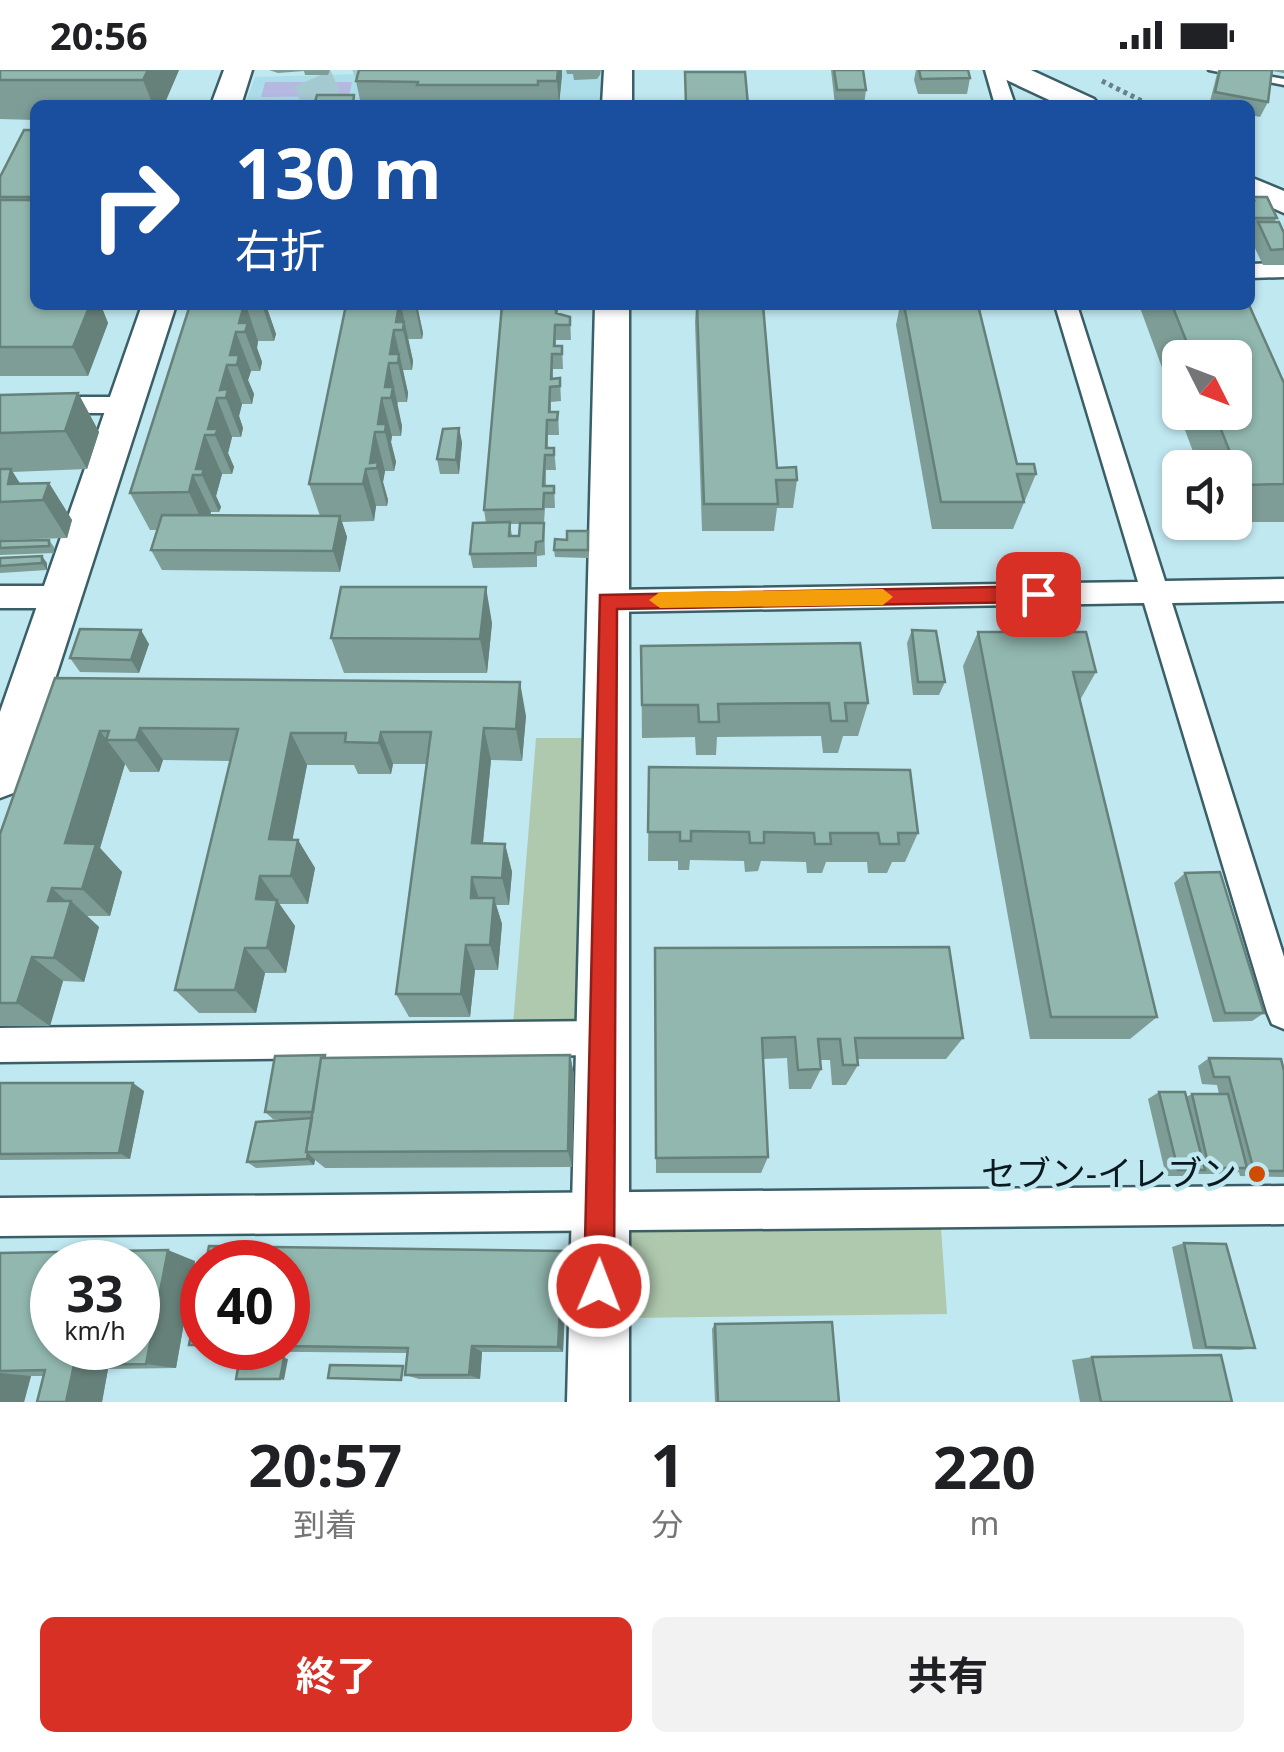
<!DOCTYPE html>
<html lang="ja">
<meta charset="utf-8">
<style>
:root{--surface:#fff;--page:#f2f2f2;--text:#202124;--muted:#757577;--accent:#d93025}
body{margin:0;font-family:"Noto Sans","Noto Sans JP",sans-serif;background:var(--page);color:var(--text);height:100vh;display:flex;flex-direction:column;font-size:38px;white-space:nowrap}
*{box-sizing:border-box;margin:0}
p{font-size:32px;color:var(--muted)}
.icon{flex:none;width:55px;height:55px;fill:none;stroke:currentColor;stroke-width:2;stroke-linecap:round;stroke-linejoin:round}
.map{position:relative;height:1332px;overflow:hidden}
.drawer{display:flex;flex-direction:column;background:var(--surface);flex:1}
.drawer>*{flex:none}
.top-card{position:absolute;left:30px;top:30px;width:1225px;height:210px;border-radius:15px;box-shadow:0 2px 8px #0004;background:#1a4fa0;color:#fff;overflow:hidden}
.needle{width:65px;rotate:132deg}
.buttons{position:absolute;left:1162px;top:270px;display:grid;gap:20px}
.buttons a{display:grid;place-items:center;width:90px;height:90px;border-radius:15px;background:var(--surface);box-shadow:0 2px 8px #0004;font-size:50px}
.speed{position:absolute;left:30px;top:1170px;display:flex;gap:20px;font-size:50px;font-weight:700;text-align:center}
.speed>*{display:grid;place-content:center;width:130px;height:130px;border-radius:50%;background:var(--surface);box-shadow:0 2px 8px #0004;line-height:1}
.speed small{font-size:25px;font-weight:400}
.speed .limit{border:15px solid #d22;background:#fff;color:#111}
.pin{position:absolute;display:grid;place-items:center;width:85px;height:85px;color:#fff;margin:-42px;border-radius:20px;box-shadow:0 5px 15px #0006}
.me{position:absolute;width:110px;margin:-55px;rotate:1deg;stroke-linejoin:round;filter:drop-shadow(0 0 8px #0008)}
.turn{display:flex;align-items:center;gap:35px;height:210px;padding:0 40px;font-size:45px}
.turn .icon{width:130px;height:130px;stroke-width:2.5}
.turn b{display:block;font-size:70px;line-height:85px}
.eta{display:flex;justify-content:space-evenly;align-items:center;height:170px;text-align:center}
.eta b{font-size:60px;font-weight:700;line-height:70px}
.cta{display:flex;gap:20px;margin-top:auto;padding:20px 40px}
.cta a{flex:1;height:115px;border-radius:15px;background:var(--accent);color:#fff;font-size:40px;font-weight:700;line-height:115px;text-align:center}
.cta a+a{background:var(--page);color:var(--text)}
.status{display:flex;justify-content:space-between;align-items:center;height:70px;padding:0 50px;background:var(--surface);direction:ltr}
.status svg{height:28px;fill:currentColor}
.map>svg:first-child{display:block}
.built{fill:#acdee9}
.green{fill:#afc9ae}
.water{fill:#b5b9e2}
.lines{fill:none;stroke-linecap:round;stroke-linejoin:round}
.highway-tunnel{stroke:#a5c9d1;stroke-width:40;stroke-dasharray:40 20;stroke-linecap:butt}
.lane-casing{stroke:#3b5f67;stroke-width:5}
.street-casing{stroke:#3b5f67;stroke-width:5}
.secondary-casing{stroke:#3b5f67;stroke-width:5}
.path{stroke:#678289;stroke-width:5;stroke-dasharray:4 4;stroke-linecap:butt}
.lane{fill:#fff;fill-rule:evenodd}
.street{fill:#fff;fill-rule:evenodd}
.secondary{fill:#fff;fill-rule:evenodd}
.wall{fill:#7d9d96;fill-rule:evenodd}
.shaded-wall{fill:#66807a}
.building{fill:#91b7ae;stroke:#66807a;stroke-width:2.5;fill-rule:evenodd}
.route{fill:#d93025;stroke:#8d1f18;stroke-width:2.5}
.slow{fill:#f59e0b}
.poi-dot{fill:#d04c04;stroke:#c0e8f1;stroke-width:4}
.labels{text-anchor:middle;stroke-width:9;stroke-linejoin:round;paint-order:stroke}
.near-poi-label{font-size:35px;fill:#0b1a1e;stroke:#c0e8f1;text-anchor:end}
</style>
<div class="status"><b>20:56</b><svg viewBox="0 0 49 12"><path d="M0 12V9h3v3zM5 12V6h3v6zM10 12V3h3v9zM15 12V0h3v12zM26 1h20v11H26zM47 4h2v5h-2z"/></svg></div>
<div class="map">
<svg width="1284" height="1332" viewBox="0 0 1284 1332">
<rect width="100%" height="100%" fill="#c0e8f1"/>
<path class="built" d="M362 0H607L606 35H245L255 7 360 4Z"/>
<path class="green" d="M536 668H588L585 946 574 956 513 955Z
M624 1155 941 1158 947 1244 628 1248Z"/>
<path class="water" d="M265 12H352L349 26 261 27Z"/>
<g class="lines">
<path class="highway-tunnel" d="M302 35 382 0"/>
<g class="lane-casing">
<path id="lane" d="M1209 0H1231L1284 9V15Z"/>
</g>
<g class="street-casing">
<path id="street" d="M985 0H1003L1015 35H995Z
M1284 193V207L1250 208V194Z
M1055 235H1077L1165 511 1284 509V531L1172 533 1284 887V959L1272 954 1267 942 1144 533 607 542 597 539 593 531 597 523 607 520 1138 512Z
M0 327H126L138 335 126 343H0Z
M0 516H62L72 519 76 527 72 535 62 538H0Z
M602 951 614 956 620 968 614 980 602 985 0 992V958Z
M1284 1116V1154L0 1166V1128Z"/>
</g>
<g class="secondary-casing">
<path id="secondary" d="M224 0H252L241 35H211Z
M604 0H632V35H602Z
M994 0H1031L1094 29 1099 35H1060L998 6Z
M1250 107 1284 121V143L1250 128Z
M142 235H176L23 708 16 722 0 728V642Z
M595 235H629V1332H567Z"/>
</g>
<path class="path" d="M1102 11 1150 35"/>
<use href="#lane" class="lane"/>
<use href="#street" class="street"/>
<use href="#secondary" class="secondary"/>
</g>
<path class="wall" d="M0 0H179L164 35H35V50L0 49Z
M269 0H330L328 5H305L304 1 278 3Z
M359 0H562L559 35H361L356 11Z
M566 0H601L600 5 597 9 574 10 573 4H567Z
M831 0H863L866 20 864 35H835Z
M916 0H968L970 8 967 24H918L914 10Z
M1218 0H1284V3L1272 1 1268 32 1260 47 1250 45V35H1209Z
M35 60V235H103L102 238 108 253 88 306H0V107Z
M1252 127 1277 148 1274 152 1284 163V195H1263L1250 168 1253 163H1250V130Z
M190 235H276L268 236 267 238 276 264 274 271H258L257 278 262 292 260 301H251L248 310 254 324 252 334H242L239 346 243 358 241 367H232L228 383 234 397 232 404H222L216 426 221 437 219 442H211L210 445 320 446 309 414 346 235H417L423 263 422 269H408L413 291 412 300H403L408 323 407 332H398L397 336 402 356 401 366H392L391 372 396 392 394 401H385L383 412 388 430 387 436H376L374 451 342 452 347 467 340 502 162 500 151 480 157 460H150L130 423Z
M502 235H568H558V244L570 247 571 270H556V276H562L563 299H553V309L560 308 561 331 551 332V342H558L559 365H548V378H554L556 400H546V416H554L555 438H545L544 453 545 485 537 486V497L473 498 470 484 486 453 484 440ZM510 454H520L519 466H512Z
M696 235H763L777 398 797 410 793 438H777L774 461H702L695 252Z
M900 235H978L1017 394 1036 404 1013 459H932L896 255Z
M1139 235H1249L1284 313V452H1235V398H1199ZM1180 288H1235V342H1180Z
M78 323 99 362 87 399 12 402 20 414 49 413 72 450 67 468 0 470V325Z
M459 358 462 373 459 404H440L437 389Z
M588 461V488L555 487 554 480 567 470Z
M49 470 54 477V483L0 485V471Z
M0 488 47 493V500L0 503Z
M492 553 487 603H344L331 568Z
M912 560 945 612 939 625H913L907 573Z
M978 562 1096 602 1080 630 1157 947 1130 969H1030L963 596Z
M149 574 139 603 80 602 70 588Z
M641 576 868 633 858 666H843L838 683H823L821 666 717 667 716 685H696L695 667 642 668Z
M55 608 526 646 522 691 491 690 483 773 505 774 512 802 509 835H496L502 854 498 900H475L470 947H409L396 924 427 694H393L391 704H358L354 695H307L292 770H298L315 798 308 834H279L295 856 286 903H265L256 943H199L175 920 230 691 163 690 159 702H130L125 694 100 778 122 802 110 846H87L99 857 84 912 63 911 50 956H0V764Z
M649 697 918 763 905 792H892L887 803H868L867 792H826L822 803H807L806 792 761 791 758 801 745 802 744 791 690 790 689 800H678V791H648Z
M1185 803 1264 943 1252 951 1213 952 1174 813Z
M655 878 963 968 946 989H857L858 995 846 1015H832L830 990H820L821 999 811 1019H789L787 988 763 989 768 1087 761 1103H656Z
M325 985 327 988 570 985 574 1005 572 1097 325 1098 315 1090 314 1095 256 1098 247 1092 302 1049H273L265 1042Z
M1209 988 1284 1001V1107L1240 1106 1239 1102 1234 1104H1197L1193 1106H1166L1148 1029 1159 1022 1186 1027 1192 1024H1219L1217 1015 1202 1014 1198 996Z
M0 1013 144 1021 130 1089 0 1090Z
M1184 1173 1255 1278 1240 1280 1193 1279 1172 1177Z
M563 1181 567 1192 563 1282H482L480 1309H419L405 1305 407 1283 216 1281 189 1275 202 1209V1278H288V1192Z
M0 1183 195 1191 176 1298 108 1299 102 1332H37L43 1306H31L24 1332H0Z
M715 1254 839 1332H715L712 1259Z
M1092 1287 1232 1332H1080L1072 1290Z"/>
<path class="shaded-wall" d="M148 0H179L164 35H153L143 10Z
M558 0H562V6L559 35 557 11Z
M90 235H103L102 238 108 253 88 306 73 277Z
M244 235H246L258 271 257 278 262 292 260 301 245 262 239 253Z
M262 235H268L267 238 276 264 274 271Z
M399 235H401L413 291 412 300 403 260 396 252Z
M415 235H417L423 263 422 269Z
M394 260 408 323 407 332 398 293 390 284Z
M236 262 251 301 248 310 254 324 252 334 237 295 230 285Z
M389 293 402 356 401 366 391 328 385 317Z
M227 295 242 334 239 346 243 358 241 367 226 328 220 320Z
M78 323 99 362 87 399 65 361Z
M217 328 232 367 228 383 234 397 232 404 215 365 208 359Z
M382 328 392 366 391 372 396 392 394 401 385 362 378 354Z
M459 358 462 373 459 404 456 390Z
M375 362 385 401 383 412 388 430 387 436 377 398 370 393Z
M205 365 222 404 216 426 221 437 219 442 202 405 196 399Z
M11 399 31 431 8 414Z
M366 399 376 436 374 451 363 414Z
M193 405 211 442 206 460 189 422Z
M49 413 72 450 67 468 43 430Z
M340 446 347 467 340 502 333 481Z
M42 486 47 493V500L42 493Z
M486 517 492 553 487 603 480 569Z
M141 560 149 574 139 603 131 590Z
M520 612 526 646 522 691 516 659Z
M140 658 163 690 159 702 136 670Z
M484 658 491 690 480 802 472 773Z
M100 661 125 694 100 778 122 802 110 846 82 819 65 773Z
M381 662 393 694 391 704 379 673Z
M291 663 307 695 287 798 269 769Z
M298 770 315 798 308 834 291 806Z
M505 774 512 802 509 835 502 808Z
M260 806 295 856 286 903 267 878 256 829Z
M472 807 481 835 471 828Z
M52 818 70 835 71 831 99 857 84 912 54 888 48 831Z
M494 828 502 854 498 900 490 875Z
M466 875 475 900 470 947 461 924Z
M245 878 265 903 256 943 235 920Z
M32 887 63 911 50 956 17 933Z
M570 985 574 1005 572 1097 568 1081Z
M133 1013 144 1021 130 1089 119 1083Z
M308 1083 315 1090 314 1095 307 1089Z
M168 1180 195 1191 176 1298 146 1294Z
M563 1181 567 1192 563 1282 558 1277Z
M472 1276 482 1282 480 1309 469 1305Z
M284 1288 288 1289 284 1310 280 1309Z
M74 1295 108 1299 102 1332H66Z
M0 1303 31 1306 24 1332H0Z"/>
<path class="building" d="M0 0H148L143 10H0Z
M359 0H558L557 11H538V15H417L418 12 356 11Z
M834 0H863L866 20H837Z
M919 0H968L970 8 921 9Z
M1220 0H1272L1268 32 1215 22Z
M685 2H745L748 35H686Z
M317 25H354L353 35H314Z
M24 60H35V127H0V107Z
M1252 127H1267L1277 148H1251L1250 130H1254Z
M0 130H35V235H90L73 277H0Z
M1258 152H1279L1284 163V179L1271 180Z
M190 235H244L239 253H248L245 262H236L230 285H239L237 295H227L220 320 228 319 226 328H217L208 359H218L215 365H205L196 399H204L202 405H193L189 422 130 423Z
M346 235H399L396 252H404L403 260H394L390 284H399L398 293H389L385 317H393L391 328H382L378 354H386L385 362H375L370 393 378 392 377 398 366 399 363 414H309Z
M502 235H556V243L570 247V255H555L554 276H562V284H552L551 309 560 308V316L550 317 549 342H558L557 350H547L546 378H554V385H545L543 416H554V423H544L543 439 484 440Z
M697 235H763L777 398 796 397 797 410H776L778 434H704Z
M904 235H978L1017 394H1034L1036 404H1017L1024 432H941Z
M1172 235H1249L1284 313V414L1243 415 1214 342H1235V288H1193Z
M78 323 65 361 0 363V325Z
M459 358 456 390 437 389 443 359Z
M0 399H11L8 414 49 413 43 430 0 432Z
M162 445 340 446 333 481 151 480Z
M510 452 509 466H519L520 453H544L543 471 536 472 535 483 470 484 473 453Z
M567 461H588V480H554L555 469 567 470Z
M49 470V476L0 478V471Z
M42 486V493L0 496V488Z
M341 517H486L480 569 331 568Z
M80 559 141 560 131 590 70 588Z
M912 560 936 561 945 612H918Z
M978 562H1086L1096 602H1073L1157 947H1051Z
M860 573 868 633H845L847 651H831L829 633 718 634 719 652H699L698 635H642L641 576Z
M55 608 520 612 516 659 484 658 472 773 505 774 502 808 472 807 471 828H494L490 875H466L461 924H396L431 662H381L379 673 345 672 346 663H291L269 769 298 770 291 806H260L256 829 277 830 267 878H245L235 920H175L238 659 140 658 136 670H106L109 661H100L65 773 96 774 82 819 52 818 48 831H71L54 888 32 887 17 933H0V764Z
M649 697 910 700 918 763H898L899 774H880L878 763H830L831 774H815L814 763 764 762V773H750L749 762 691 761V771H680V762H648Z
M1220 802 1264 943H1225L1185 803Z
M949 877 963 968H855L858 995H843L840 969H818L821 999 798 1000 795 967 762 968 768 1087 656 1088 655 878Z
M325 985 324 988H321L313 1042H265L275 986Z
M570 985 568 1081 306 1082 321 988Z
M1209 988 1281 989 1284 1001V1101H1254L1229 1007H1214Z
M0 1013H133L119 1083 0 1084Z
M1159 1022H1185L1205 1100H1178Z
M1192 1024H1228L1247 1098H1209Z
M312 1048 306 1082H308L307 1089 247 1092 256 1052Z
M1184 1173 1226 1174 1255 1278 1206 1277Z
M209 1176 563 1181 558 1277 472 1276 469 1305H405L408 1278 288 1276V1192H206Z
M168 1180 146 1294 74 1295 66 1332H37L45 1300 0 1301V1183ZM52 1192H138V1278H52Z
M202 1209V1275H189Z
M832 1252 839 1332H718L715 1254Z
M1221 1285 1232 1332H1101L1092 1287Z
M240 1287 284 1288 280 1309H236Z
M330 1295 403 1296 401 1310 328 1308Z"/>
<path class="route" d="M1038 516 1048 524 1038 532 617 539 614 1216 609 1227 599 1231 589 1227 584 1216 600 525Z"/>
<path class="slow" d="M883 519 893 527 883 535 660 538 649 530 660 522Z"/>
<circle class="poi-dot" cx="1257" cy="1104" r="10"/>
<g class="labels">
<g class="near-poi-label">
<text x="1237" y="1116">セブン-イレブン</text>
</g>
</g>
</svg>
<div class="buttons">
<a><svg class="needle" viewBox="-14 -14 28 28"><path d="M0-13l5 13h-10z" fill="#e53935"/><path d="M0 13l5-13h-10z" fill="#757577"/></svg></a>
<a><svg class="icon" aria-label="sound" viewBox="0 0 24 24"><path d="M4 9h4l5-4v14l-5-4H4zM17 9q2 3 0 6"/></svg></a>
</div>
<div class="speed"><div>33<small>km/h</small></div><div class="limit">40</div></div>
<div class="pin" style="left:1038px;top:524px;background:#d93025"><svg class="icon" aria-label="arrive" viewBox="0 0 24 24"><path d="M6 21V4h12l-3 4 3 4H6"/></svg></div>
<svg class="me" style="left:599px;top:1216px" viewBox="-20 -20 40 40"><circle r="17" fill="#d93025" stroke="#fff" stroke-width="3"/><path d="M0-11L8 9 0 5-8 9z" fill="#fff"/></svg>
<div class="top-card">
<div class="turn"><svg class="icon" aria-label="right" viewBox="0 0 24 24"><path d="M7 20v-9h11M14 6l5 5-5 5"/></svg><div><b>130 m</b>右折</div></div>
</div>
</div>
<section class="drawer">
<div class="eta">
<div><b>20:57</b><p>到着</p></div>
<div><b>1</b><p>分</p></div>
<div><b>220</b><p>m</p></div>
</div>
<div class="cta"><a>終了</a><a>共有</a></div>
</section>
